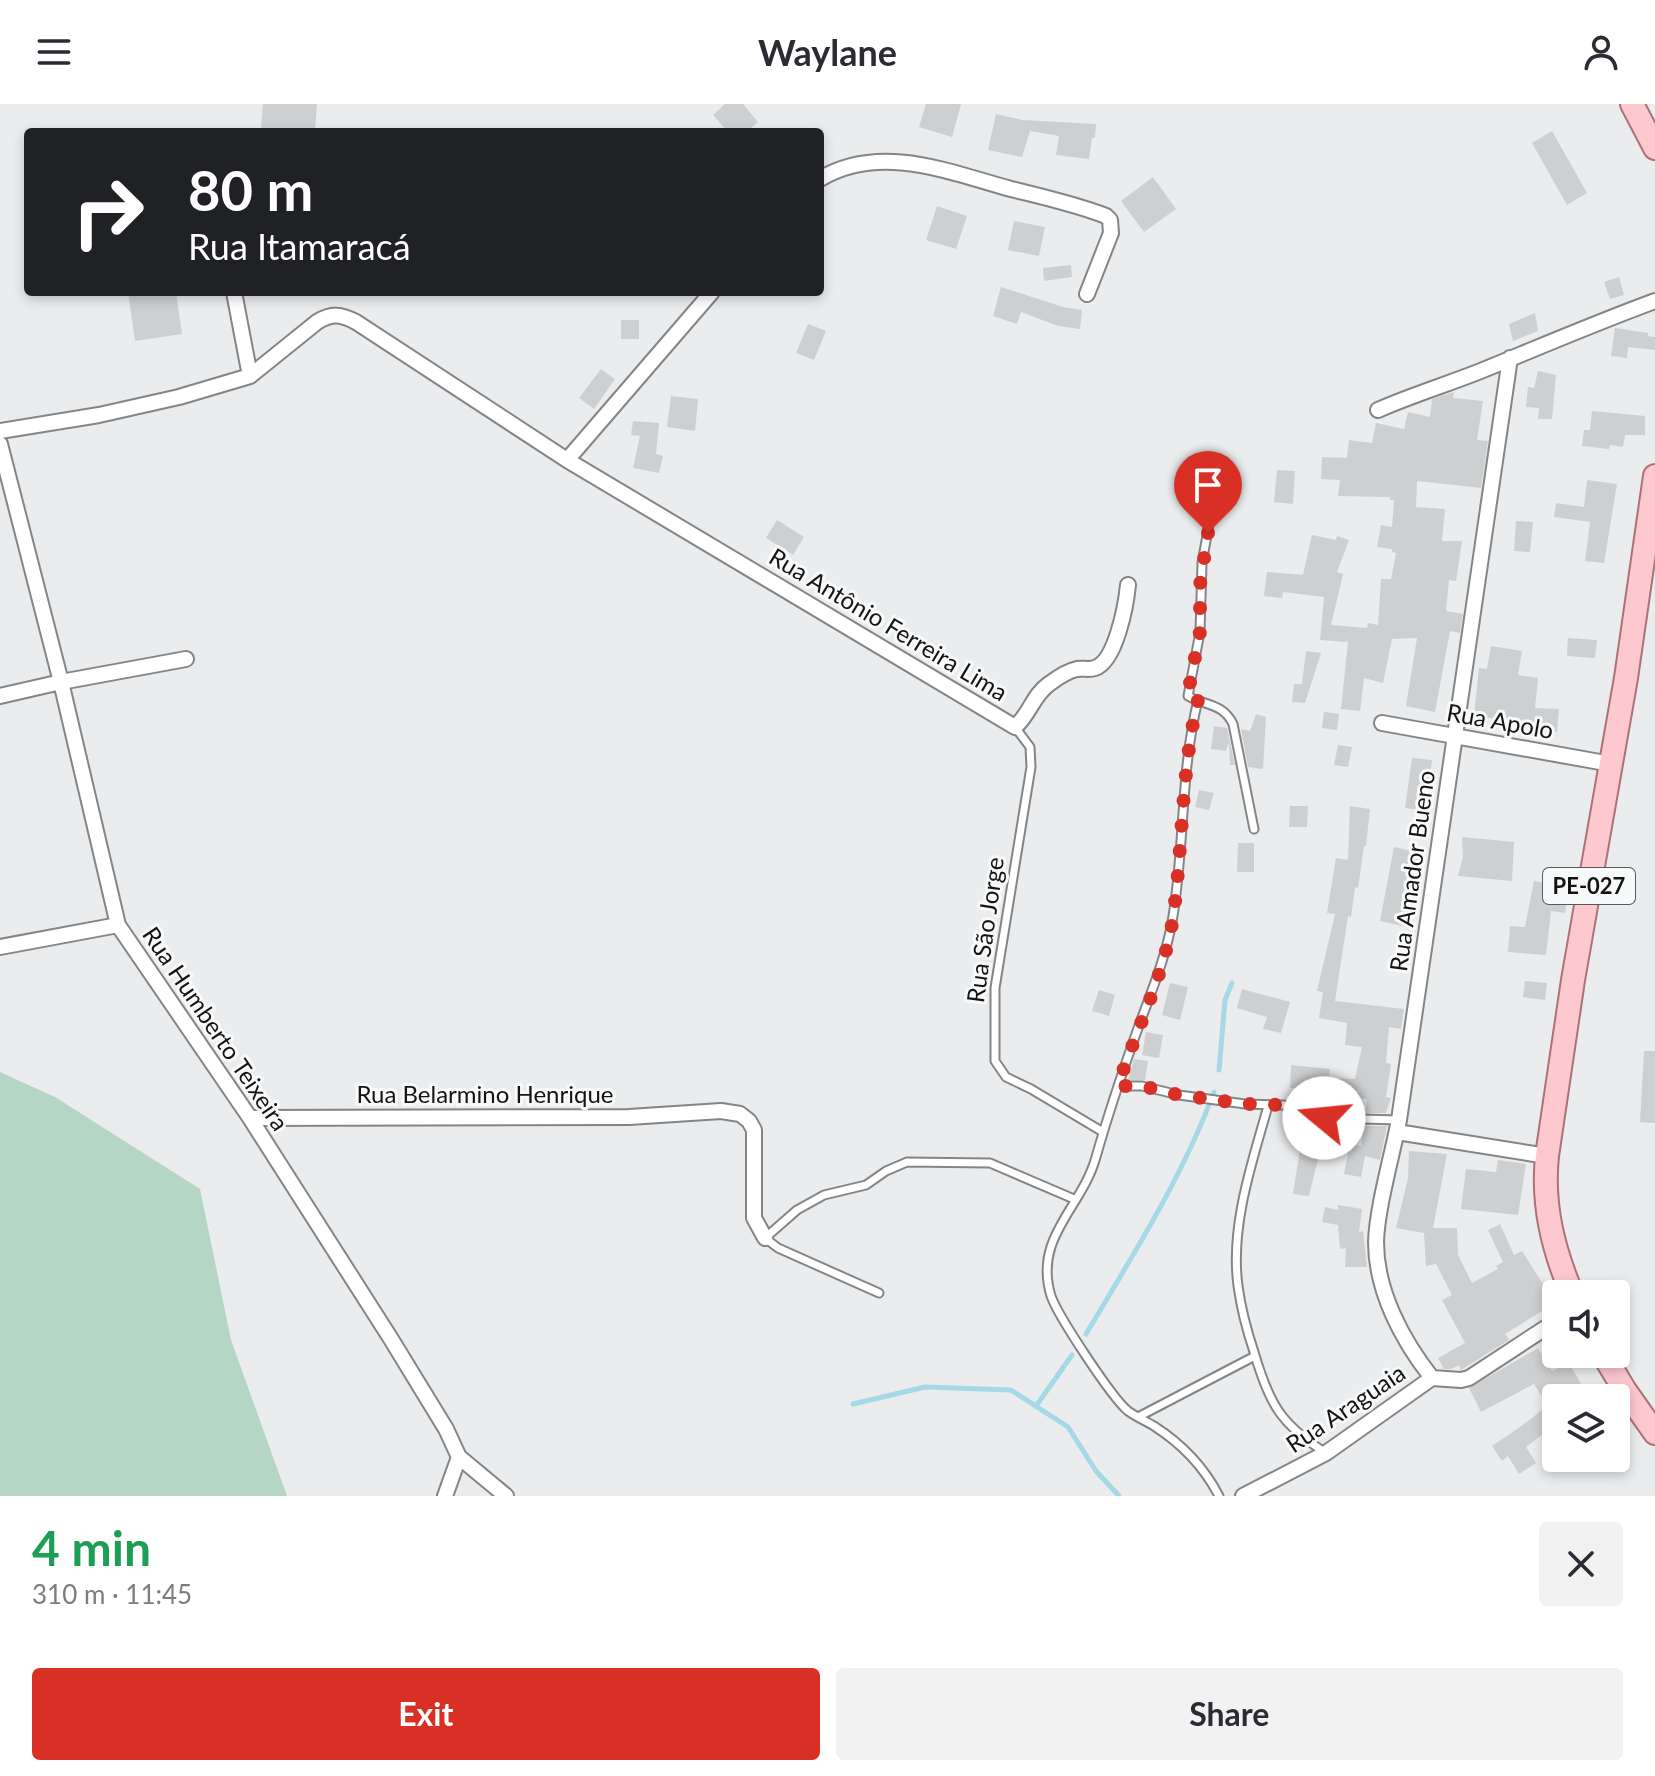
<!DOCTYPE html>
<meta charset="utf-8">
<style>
:root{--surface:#fff;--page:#f2f2f3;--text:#2b2b33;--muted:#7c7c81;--accent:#d93025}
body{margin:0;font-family:Lato,sans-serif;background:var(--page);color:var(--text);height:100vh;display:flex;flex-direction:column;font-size:30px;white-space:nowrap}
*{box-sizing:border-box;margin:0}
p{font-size:26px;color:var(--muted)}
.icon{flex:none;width:44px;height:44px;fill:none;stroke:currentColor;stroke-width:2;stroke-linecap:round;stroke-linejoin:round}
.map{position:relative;height:1392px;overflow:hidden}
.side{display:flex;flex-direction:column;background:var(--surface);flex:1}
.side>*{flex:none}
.hud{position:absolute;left:24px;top:24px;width:800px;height:168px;border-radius:8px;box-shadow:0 4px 12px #0003;background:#202124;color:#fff;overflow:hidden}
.buttons{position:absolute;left:1542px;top:1176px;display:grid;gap:16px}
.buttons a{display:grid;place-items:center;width:88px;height:88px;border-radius:8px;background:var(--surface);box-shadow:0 4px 12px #0003;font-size:40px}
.pin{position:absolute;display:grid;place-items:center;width:68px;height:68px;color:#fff;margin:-82px -34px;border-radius:50% 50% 50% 0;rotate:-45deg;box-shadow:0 0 8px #0007}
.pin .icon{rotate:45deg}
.me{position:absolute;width:88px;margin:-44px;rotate:287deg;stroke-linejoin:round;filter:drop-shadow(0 0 6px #0008)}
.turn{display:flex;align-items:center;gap:28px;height:168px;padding:0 32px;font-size:36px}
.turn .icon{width:104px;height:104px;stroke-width:2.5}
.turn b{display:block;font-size:56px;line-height:68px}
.round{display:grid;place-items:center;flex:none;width:84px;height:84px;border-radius:8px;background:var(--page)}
.headline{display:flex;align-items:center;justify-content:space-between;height:136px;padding:0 32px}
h1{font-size:48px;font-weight:700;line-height:60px;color:#1e9e55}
.action{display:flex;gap:16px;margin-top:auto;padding:16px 32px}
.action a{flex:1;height:92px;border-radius:8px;background:var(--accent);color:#fff;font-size:32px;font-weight:700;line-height:92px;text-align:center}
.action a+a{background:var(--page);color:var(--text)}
header{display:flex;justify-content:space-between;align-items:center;height:104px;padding:0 32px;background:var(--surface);font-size:36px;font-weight:700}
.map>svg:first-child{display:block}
.green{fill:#b5d6c4}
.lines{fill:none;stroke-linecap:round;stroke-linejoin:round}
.stream{stroke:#a5d9e7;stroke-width:5}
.building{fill:#cecfd0}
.lane-casing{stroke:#848586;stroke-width:11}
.street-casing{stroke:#848586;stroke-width:18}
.primary-casing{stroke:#ab7279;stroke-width:26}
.lane{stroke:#fff;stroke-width:7}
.street{stroke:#fff;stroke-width:14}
.primary{stroke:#fec8cf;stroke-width:22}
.route{stroke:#d93025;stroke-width:14;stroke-dasharray:0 25.2}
.labels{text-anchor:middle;stroke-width:6;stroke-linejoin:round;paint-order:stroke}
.shield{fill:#f8f9fa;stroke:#585959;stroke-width:2}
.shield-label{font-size:22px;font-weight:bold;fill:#141414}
.street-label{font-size:24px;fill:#141414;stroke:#f8f9fa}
</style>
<header><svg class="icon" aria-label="menu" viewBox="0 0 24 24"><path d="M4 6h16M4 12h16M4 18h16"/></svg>Waylane<svg class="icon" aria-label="person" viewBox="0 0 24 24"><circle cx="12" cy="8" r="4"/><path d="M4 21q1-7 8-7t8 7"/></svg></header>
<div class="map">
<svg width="1655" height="1392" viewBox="0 0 1655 1392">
<rect width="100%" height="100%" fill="#ebeced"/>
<path class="green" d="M0 968 55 993 200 1085 231 1236 287 1392H0Z"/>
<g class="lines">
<path class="stream" d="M1219 966 1225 896 1232 879
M1086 1230C1133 1151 1182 1074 1214 988
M853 1300 925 1283 1011 1286 1068 1323 1096 1367 1119 1392
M1036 1302 1072 1251"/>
</g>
<path class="building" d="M263 0H317L315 28 261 24Z
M725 0H743L758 18 746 28H728L713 11Z
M926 0H961L952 33 919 23Z
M996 10 1022 16 1096 20 1095 34H1092L1089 55 1056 51 1059 32 1030 27 1022 53 988 46Z
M1552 27 1587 89 1567 101 1532 39Z
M1153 73 1176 105 1144 128 1121 97Z
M937 102 967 112 956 145 926 136Z
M1014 117 1045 123 1039 152 1008 146Z
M1071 161 1072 173 1044 177 1043 164Z
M1619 173 1624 191 1610 195 1604 178Z
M1001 183 1063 203 1082 206 1080 225 1058 222 1021 208 1017 220 993 212Z
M128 188H176L182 230 135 237Z
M1535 209 1538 227 1513 237 1509 220Z
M621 216H639V235H621Z
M808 220 826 227 814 256 796 249Z
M1615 224 1648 229V232L1655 233V246L1628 243 1627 254 1611 252Z
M601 265 615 275 594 305 579 294Z
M1538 267 1556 271 1552 315H1538L1539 304 1526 303 1528 283 1534 284Z
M1454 288 1453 294 1483 297 1477 336 1488 337 1481 384 1417 377 1416 403 1445 405 1442 437H1462L1456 477 1449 476 1446 507 1463 510 1460 529 1450 527 1435 608 1406 602 1417 534 1392 535 1383 579 1364 574 1360 607 1341 605 1348 538 1320 536 1324 493 1283 488 1282 494 1264 492 1267 468 1303 471 1312 431 1336 436 1337 432 1349 436 1337 468 1343 470 1331 521 1367 524 1368 519 1378 521 1381 475H1391L1396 449 1392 448V445L1377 443 1381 421 1392 423 1394 396H1390V393L1338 392 1340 376 1321 375 1322 353 1347 354 1349 336 1372 339 1376 319 1404 325 1408 308 1430 313 1432 295Z
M671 292 698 295 695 327 667 323Z
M1592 307 1645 312V331H1625L1623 343 1610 341 1609 345 1582 342 1584 326H1590Z
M633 317 659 319 656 350 663 352 659 369 633 364 640 332 631 331Z
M1277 366 1295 367 1293 400 1274 398Z
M1587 376 1617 380 1604 459 1585 457 1590 418 1554 413 1556 399 1584 403Z
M777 416 804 433 793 451 766 434Z
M1516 417 1533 418 1530 448 1514 447Z
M1568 534 1597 536 1595 554 1567 552Z
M1491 542 1522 547 1518 571 1538 574 1535 604 1559 605 1557 628 1516 623V617L1474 612 1479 564 1487 565Z
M1306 547 1321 549 1305 599 1292 598 1294 580H1302Z
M1324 608 1339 610 1337 626 1322 624Z
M1256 610 1266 613 1263 665 1248 663 1241 625 1250 627Z
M1214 622 1227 624 1235 661H1230L1229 638 1226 647 1211 645Z
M1338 641 1352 643 1348 663 1334 661Z
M1412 654 1432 656 1426 707 1405 704Z
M1199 686 1214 689 1209 706 1195 703Z
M1290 702H1308L1307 723H1289Z
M1350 702 1370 705 1366 742H1364L1358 784 1355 783 1351 813 1348 812 1335 897 1404 905 1401 925 1389 923 1386 959 1391 960 1386 993 1391 994 1386 1009H1365L1367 995 1307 992V984H1290L1291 961 1330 965 1329 974 1355 975 1362 943 1345 941 1347 919 1319 914 1323 888 1317 887 1335 810 1327 809 1336 754 1348 756Z
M1462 733 1514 738 1512 777 1458 772 1463 753Z
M1238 739H1254V768H1237Z
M1394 743 1421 749 1409 803 1413 804 1408 823 1380 817Z
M1534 777 1569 783 1565 809 1551 807 1546 851 1508 848 1510 822 1525 823Z
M1525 877 1547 879 1545 896 1523 893Z
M1170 879 1188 883 1180 916 1162 911Z
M1242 885 1290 898 1281 929 1263 925 1267 913 1237 904Z
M1099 886 1115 891 1109 912 1092 907Z
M1146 928 1163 931 1159 954 1142 951Z
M1644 947H1655V1019L1640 1018Z
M1134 955 1148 957 1145 976H1128Z
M1364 1022H1387L1380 1056 1365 1052 1361 1073 1344 1070 1350 1039 1361 1042Z
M1301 1039 1321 1042 1309 1092 1293 1090Z
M1409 1047 1447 1050 1433 1124H1457L1458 1151 1472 1179 1498 1165 1496 1162 1503 1158 1488 1126 1500 1120 1514 1151 1522 1147 1555 1199 1505 1230 1509 1236 1461 1266 1459 1261 1451 1265H1444L1438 1254 1465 1239 1442 1196 1452 1191 1436 1160 1426 1162 1424 1129 1396 1124 1408 1074Z
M1498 1056 1526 1060 1518 1111 1461 1105 1466 1065 1496 1068Z
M1338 1101 1362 1105 1359 1128 1363 1127 1367 1163H1345L1346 1144 1340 1145 1338 1121 1322 1118 1325 1103 1338 1106Z
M1538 1244 1552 1267 1569 1259 1589 1294H1543L1534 1280 1481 1308 1469 1284Z
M1556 1295V1320L1526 1343 1536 1359 1519 1370 1508 1352 1502 1357 1492 1342 1520 1323Z"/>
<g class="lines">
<g class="lane-casing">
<path id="lane" d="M1211 409 1202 459 1200 528 1188 592C1205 602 1223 599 1233 620L1254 725
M1198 596C1180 669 1185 745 1172 818 1165 856 1150 891 1137 927 1122 969 1108 1011 1096 1053 1082 1104 1033 1133 1051 1192 1058 1212 1112 1294 1128 1307 1136 1313 1146 1317 1154 1322 1182 1340 1204 1363 1219 1392
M1015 623 1030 643 1031 663 995 884V957L1006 973 1031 985 1103 1028
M1118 982H1142L1179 991 1245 1000 1284 1001 1305 1011 1324 1014 1399 1016
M1268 1002C1252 1059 1230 1122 1238 1182 1241 1204 1247 1227 1254 1248 1269 1299 1280 1320 1326 1349
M879 1189 778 1144 765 1134 797 1106 824 1091 866 1081 886 1067 907 1058 990 1059 1074 1095
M1138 1313 1255 1252"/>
</g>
<g class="street-casing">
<path id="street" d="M820 75C880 39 949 68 1011 85 1043 93 1075 100 1106 112L1110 116 1111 129 1087 190
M234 188 250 272
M1378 306C1414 290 1452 279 1488 264 1544 241 1598 218 1655 197
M0 327 99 311 179 293 250 272 317 218C332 209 341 210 356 218L567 356 1015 623C1030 610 1033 591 1049 580 1057 574 1067 567 1077 565 1083 564 1089 566 1095 564 1116 557 1126 501 1128 481
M0 340 61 578 118 821 250 1014 391 1235 446 1325 459 1353 506 1392
M567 356 712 188
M0 592 61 578 186 555
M1382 619 1611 660
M0 843 118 821
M250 1014 629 1013 721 1007 740 1010 749 1017 754 1026V1114L765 1134
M1397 1028 1547 1052
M1432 1274C1402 1236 1376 1187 1376 1138 1377 1104 1392 1052 1399 1016L1510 254
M445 1392 459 1353
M1243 1392 1326 1349 1432 1274 1461 1276 1469 1274 1556 1217"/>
</g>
<g class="primary-casing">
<path id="primary" d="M1632 0 1655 44
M1572 1190C1553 1145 1542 1101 1547 1052L1573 876 1626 574 1655 372
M1603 1250 1624 1285 1655 1329"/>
</g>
<use href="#lane" class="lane"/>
<use href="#street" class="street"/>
<use href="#primary" class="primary"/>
</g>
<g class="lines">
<path class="route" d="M1208 429 1200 481V528L1188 589 1190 594 1198 596C1181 667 1183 742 1173 814 1164 872 1136 926 1118 982H1142L1179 991 1245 1000 1284 1001 1305 1011 1324 1014"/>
</g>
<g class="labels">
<rect class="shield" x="1543" y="764" width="92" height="36" rx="6"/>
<g class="shield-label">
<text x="1589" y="790">PE-027</text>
</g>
<g class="street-label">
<text transform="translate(888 521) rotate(31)" y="8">Rua Antônio Ferreira Lima</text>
<text transform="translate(1500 618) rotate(10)" y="8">Rua Apolo</text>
<text transform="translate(1413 767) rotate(-82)" y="8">Rua Amador Bueno</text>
<text transform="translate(986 826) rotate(-82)" y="8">Rua São Jorge</text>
<text transform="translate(215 925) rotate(56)" y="8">Rua Humberto Teixeira</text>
<text x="485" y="999">Rua Belarmino Henrique</text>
<text transform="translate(1346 1305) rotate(-34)" y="8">Rua Araguaia</text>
</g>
</g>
</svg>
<div class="buttons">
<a><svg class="icon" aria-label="sound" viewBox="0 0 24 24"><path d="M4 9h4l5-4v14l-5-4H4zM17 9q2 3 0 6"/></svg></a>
<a><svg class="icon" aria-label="layers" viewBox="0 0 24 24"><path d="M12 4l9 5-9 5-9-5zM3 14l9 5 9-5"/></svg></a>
</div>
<div class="pin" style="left:1208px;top:429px;background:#d93025"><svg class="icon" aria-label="arrive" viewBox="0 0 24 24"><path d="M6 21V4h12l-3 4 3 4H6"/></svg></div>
<svg class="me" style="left:1324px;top:1014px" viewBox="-20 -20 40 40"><circle r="19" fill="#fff"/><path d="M0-13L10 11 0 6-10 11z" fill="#d93025"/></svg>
<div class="hud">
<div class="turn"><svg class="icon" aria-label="right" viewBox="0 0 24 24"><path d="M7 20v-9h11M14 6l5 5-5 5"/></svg><div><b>80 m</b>Rua Itamaracá</div></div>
</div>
</div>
<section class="side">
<div class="headline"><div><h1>4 min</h1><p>310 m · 11:45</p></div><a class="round"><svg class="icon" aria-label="close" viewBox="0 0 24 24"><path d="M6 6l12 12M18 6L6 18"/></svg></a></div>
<div class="action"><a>Exit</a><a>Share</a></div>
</section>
